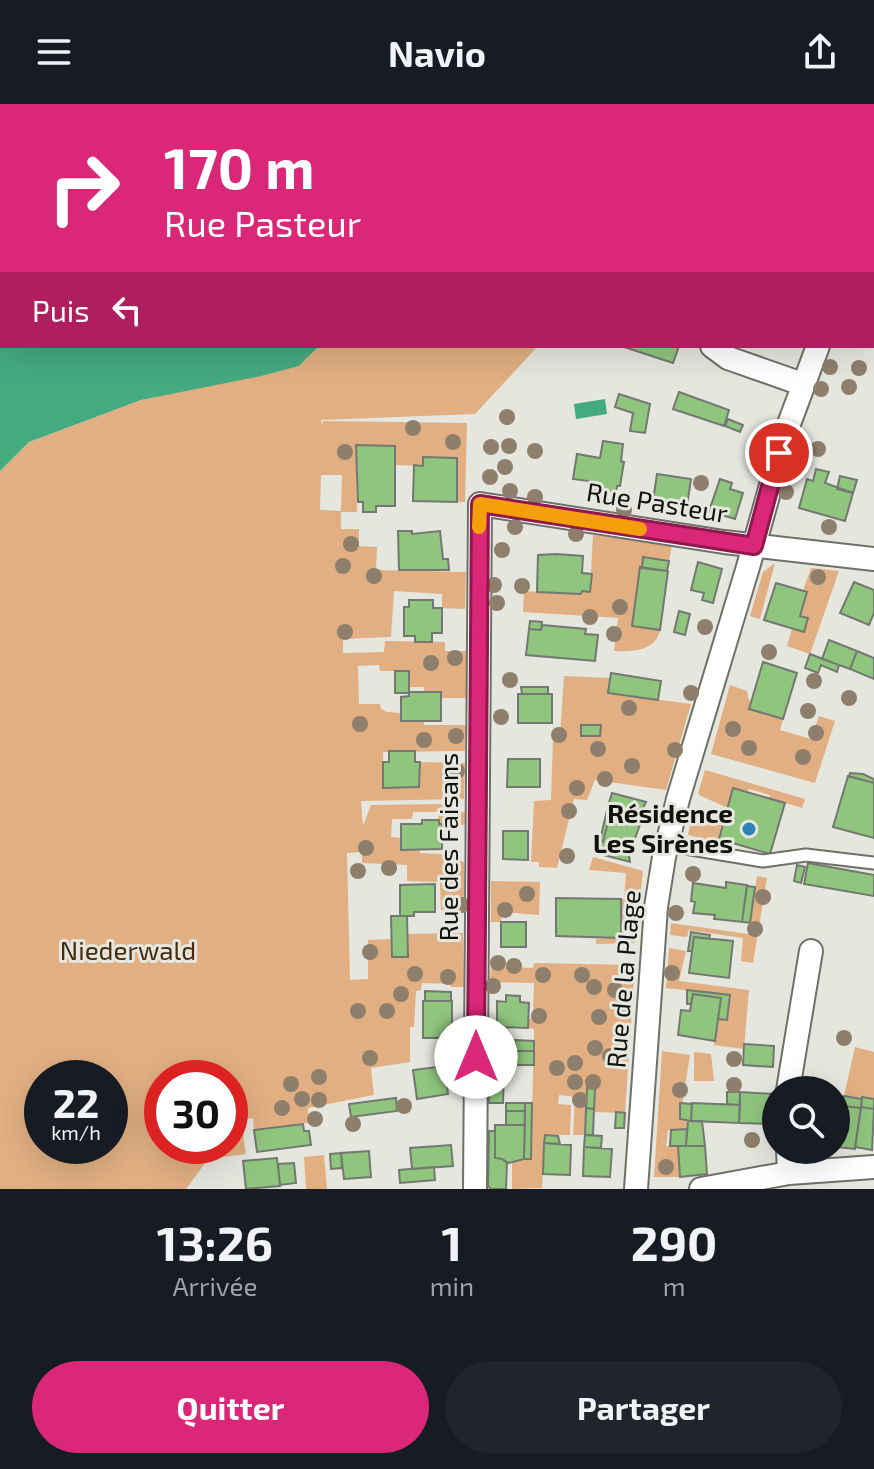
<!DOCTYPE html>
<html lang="fr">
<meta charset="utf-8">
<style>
:root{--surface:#171b24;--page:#20242c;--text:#f1f3f6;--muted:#9ea1a6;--accent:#db2777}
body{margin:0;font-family:"Exo 2",sans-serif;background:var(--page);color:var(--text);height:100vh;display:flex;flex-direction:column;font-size:30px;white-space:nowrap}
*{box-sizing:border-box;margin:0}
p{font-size:26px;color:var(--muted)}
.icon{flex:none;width:44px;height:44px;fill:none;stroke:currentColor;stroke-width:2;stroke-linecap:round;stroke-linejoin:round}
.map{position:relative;height:1085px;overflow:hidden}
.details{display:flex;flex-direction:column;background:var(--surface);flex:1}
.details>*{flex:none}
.hud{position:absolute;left:0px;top:0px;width:874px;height:244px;box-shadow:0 8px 32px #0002;background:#db2777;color:#fff;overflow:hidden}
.fabs{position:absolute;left:762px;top:972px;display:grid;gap:16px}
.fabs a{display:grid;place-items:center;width:88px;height:88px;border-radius:50%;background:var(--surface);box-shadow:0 8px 32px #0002;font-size:40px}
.speed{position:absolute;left:24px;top:956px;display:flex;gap:16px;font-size:40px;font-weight:700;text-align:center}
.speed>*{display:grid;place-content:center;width:104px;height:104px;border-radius:50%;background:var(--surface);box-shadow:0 8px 32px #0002;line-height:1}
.speed small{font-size:20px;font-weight:400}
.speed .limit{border:12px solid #d22;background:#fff;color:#111}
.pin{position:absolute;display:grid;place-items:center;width:68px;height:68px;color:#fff;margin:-34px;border:4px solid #fff;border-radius:50%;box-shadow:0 2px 8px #0007}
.me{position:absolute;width:88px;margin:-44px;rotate:0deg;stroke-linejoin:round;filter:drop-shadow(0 0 6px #0008)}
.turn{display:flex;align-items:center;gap:28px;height:168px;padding:0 32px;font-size:36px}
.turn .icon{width:104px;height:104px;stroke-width:2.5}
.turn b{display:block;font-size:56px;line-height:68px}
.then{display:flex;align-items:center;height:76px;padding:0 32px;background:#0003;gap:16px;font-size:30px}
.eta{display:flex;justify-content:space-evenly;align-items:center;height:136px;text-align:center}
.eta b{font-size:48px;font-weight:700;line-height:56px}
.cta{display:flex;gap:16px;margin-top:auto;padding:16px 32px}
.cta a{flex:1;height:92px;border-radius:48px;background:var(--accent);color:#fff;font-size:32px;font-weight:700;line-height:92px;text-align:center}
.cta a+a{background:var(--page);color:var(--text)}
header{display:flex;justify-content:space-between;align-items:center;height:104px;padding:0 32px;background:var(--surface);font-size:36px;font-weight:700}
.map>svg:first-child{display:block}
.green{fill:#e1af82;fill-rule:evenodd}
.water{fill:#44aa80}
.building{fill:#8fc57d;stroke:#737872;stroke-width:2}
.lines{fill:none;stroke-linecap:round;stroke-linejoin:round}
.lane-casing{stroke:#6f7068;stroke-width:15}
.street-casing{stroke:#6f7068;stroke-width:26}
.lane{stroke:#fff;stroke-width:11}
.street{stroke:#fff;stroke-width:22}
.tree{fill:#8e7f6c}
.route-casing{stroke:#8e194d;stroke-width:20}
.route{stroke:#db2777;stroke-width:14}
.slow{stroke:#f59e0b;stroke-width:14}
.poi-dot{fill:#3082b3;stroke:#e5e6de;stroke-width:3}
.labels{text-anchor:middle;stroke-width:6;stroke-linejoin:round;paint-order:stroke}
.street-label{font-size:26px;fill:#11110e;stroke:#e5e6de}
.poi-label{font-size:26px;font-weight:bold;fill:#11110e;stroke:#e5e6de;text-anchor:end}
.park-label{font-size:26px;fill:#472b0f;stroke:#e5e6de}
</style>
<header><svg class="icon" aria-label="menu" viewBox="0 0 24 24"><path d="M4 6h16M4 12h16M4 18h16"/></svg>Navio<svg class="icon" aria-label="share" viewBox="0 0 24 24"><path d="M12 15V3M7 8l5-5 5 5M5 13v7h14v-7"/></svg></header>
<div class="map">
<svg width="874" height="1085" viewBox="0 0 874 1085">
<rect width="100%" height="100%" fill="#e5e6de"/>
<path class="green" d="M319 242H538L475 310 321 316 322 322 323 317 467 319 465 398H457V354L424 353 423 362 395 361V342L356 341 357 408H341V425H359V442L377 443 376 466 466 468 465 505 442 504V490L394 487 391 533 343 535V549L384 548 385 537 445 538V547H466V594H441V588H424V583H409L408 567H380L379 561 358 562 359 600H380L381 605 387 608 401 609 402 617H424V621H466L465 647 383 648 384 684 419 683 420 658 465 659 464 695 361 697 363 722 371 701 443 700V708H465V721L439 720 438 708H413L412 715H392L391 733 401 734V745H419L420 749 440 750 464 758 465 805 441 806 440 778 407 777V761L362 759V748L347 749 350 876 368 875V836L391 835 392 853H407V830L463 829 464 883H451L450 880 422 879 421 886 416 887 414 923H410V958L371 964 374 991 308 1004V1019L254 1026 253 1014 241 1016 246 1050 208 1055 186 1085H0V367L29 338 141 296 299 262ZM321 371H342L341 407 320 406ZM42 974H110V1042H42ZM162 974H230V1042H162Z
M593 431 672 441 669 457 644 454 632 522 660 526C656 547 632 548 614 547L618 514 523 508 524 487 581 490 582 487 590 488Z
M775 459 760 515 750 512 763 468Z
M811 464 839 467 810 550 787 542 792 525 804 528 807 514 800 512 807 488 803 487Z
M564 572 610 574 609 589 691 600 666 686 595 676 587 696 574 695 557 764 539 763V758H531L534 697 551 696 553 633 560 632Z
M730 581 747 587 749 596 752 597 750 605 783 615 780 626 811 635 819 612 835 617 815 679 711 650Z
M705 666 805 695 802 704 769 694 770 691 749 685 747 688 734 684 728 704 701 692 698 689Z
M696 709 724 715 719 735 730 739 729 742 688 731 692 711Z
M593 753 643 767 635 839 596 840V835L621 833V795H624L626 769 589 766Z
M757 772 767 774 753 859 741 857 743 834 689 826 687 833 670 831 671 819 748 830Z
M491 777 540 778 539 811 502 808 501 818H491Z
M669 844 686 847 679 877 749 886 744 945 714 941 718 915 727 916 730 891 666 884Z
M534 859 635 861 625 1009 594 1008 595 985 587 984 585 1031H573L575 993 559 991 558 1000 571 1001 570 1031H545L542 1084 512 1085V1059L516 1055 531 1054 534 925 528 924 529 915 533 914 534 879 490 878 491 862 533 864Z
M855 943 874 948V995L844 992Z
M662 947 690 951 680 1014 688 1015 687 1025 668 1026 666 1042H678L680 1073H654Z
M694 948 711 950 714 977H694Z
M324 1051 327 1085H306L304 1053Z"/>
<path class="water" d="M0 0H449L2 2V242H319L299 262 261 272 141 296 29 338 0 367Z
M605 295 607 310 576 315 574 300Z"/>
<path class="building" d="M621 242H679L673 259Z
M679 288 729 306 724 322 673 305Z
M619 290 650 300 645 329 630 327 633 309 615 303Z
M728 315 743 321 740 328 725 322Z
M603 337 623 340 621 357 624 358 620 382H617L616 388 595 385 596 378 573 375 577 350 600 354Z
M356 341 395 342V402H376V408H363V398H358Z
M423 353 457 354V398L413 397 414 361 423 362Z
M816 365 829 368 825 379 853 389 845 417 799 404 807 375 813 377Z
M657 370 691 375 687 402 653 397Z
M840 372 857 376 853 389 837 385Z
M720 375 732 379 730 385 743 389 735 415 709 407Z
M398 427H412V430L440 427 443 455H448L449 466H399Z
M556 450 583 452 582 469 592 470 590 488 582 487 581 490 537 488 538 451Z
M643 453 669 457 667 467 642 464Z
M698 458 722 465 713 499 702 496 704 489 691 486Z
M640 463 668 467 660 526 632 522Z
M854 478 874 486V509L869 521 840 509Z
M776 479 807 488 800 512 808 514 804 528 764 516Z
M409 496H433V504H442V529H432V538H415V532H404V503H409Z
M679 507 690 510 685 531 674 528Z
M530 517 542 518 541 526 529 525Z
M542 521 586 525 585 530 598 531 595 557 526 551 529 525 541 526Z
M829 536 857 547 850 565 822 555Z
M857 547 874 554V575L850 565Z
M810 550 839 561 837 568 821 561 818 569 805 564Z
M763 558 797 569 783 615 749 605Z
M395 567H409V589H395Z
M611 569 661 577 658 596 608 589Z
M521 583H548V590H522Z
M409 588H441V617H401V593L409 592Z
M518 590H552V619H518Z
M581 621H601L600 632H581Z
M389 647H415V658H420L419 683 383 684V658H389Z
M508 655H540V683H507Z
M850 669 863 670 874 675V679L849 672Z
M848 672 874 679V734L833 723Z
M733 684 785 699 770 750 719 735Z
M612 689 646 698 638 714 641 718 629 751 630 758 596 749 600 736 603 738 612 703 608 702Z
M608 702 612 703 603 738 600 736Z
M422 716H439V720H442V745L401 746V720H422Z
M503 727H528V756L503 755Z
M808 759 874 771V792L804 780Z
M797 761 805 763 801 779 794 777Z
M726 778 747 781 742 818 714 815 715 811 693 809 695 798 691 797 693 779 726 784Z
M435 780V808H414V812H400V781Z
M747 782 755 783 750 819 742 818Z
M556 794 621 795V834L556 832Z
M391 812H407L408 853H392Z
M501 818H526V843H501Z
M691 828 710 831 709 835 694 833 692 847H688Z
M694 833 733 837 729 874 689 869Z
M687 886 730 891 727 916 718 915 721 894 693 890 691 900H687Z
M425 887 451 888V897H425Z
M693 890 721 894 715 937 678 931 681 906 690 907Z
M506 891 520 892V898L529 899 528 924 497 923V897L506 898Z
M423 897H452V934H423Z
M515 936 534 937V947H514Z
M744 940 774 942 773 963 743 961Z
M489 946 505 947V949H493V967L504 968 503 999H489Z
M505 947H534V961H505Z
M493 949H504V968L493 967Z
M444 962 448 990 417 995 413 966Z
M587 984 595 985 594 1005 586 1004Z
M727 988H740V1001L727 1000Z
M740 988 774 990 773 1020 739 1019Z
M844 992 862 995 861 1004 843 1002Z
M862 993 874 995V1005L861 1003Z
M396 994 397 1007 351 1013 349 1000Z
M506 999H525V1007H506Z
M525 999H532L531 1055H524Z
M680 999 692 1000 691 1017 680 1015Z
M692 999 740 1001 739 1019 691 1017Z
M843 1002 861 1004 855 1045 837 1043Z
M861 1003 874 1005 872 1046 855 1043Z
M586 1004 594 1005 593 1031H585Z
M836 1004 842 1005 837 1043H836Z
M506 1007H525V1021H506Z
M616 1008 625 1009 624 1024H615Z
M688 1017H702L705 1042H686Z
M303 1020 304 1027H309L311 1041 257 1048 254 1026Z
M495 1021H525L524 1055 509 1059 502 1055 495 1054Z
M687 1025 686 1042H670L671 1026Z
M489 1027H495V1054L502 1055 507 1059 506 1085H491L488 1082Z
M545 1031 558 1032 560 1040 544 1039Z
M585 1031 602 1032 601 1044 584 1043Z
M544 1039 571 1041 570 1071 543 1070Z
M451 1041 453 1062 412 1065 410 1044Z
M678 1042H705L707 1070 680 1073Z
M584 1043 612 1045 610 1073 583 1072Z
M369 1047 371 1073 344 1075 341 1049Z
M341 1049 342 1064 331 1065 330 1050Z
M277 1054 280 1082 246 1085 243 1057Z
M294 1059 296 1079 280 1081 278 1060Z
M434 1063 435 1076 400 1079 399 1066Z"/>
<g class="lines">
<g class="lane-casing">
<path id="lane" d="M667 741 763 757 806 751 874 759"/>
</g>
<g class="street-casing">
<path id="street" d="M742 2 743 0
M872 115 874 110
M712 242 728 254 802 280
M788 986 811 847
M788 1046 789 1069
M475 1085 480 400 724 438 874 455
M636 1085 656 803 664 753 678 695 748 463 786 328 818 242
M701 1085 789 1069 874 1063"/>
</g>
<use href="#lane" class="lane"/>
<use href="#street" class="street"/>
</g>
<g class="tree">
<circle cx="830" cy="263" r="8"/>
<circle cx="859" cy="264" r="8"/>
<circle cx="849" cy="283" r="8"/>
<circle cx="821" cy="285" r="8"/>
<circle cx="507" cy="313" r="8"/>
<circle cx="413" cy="324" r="8"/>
<circle cx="453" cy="338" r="8"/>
<circle cx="509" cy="342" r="8"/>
<circle cx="491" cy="343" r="8"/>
<circle cx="818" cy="345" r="8"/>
<circle cx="535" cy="347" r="8"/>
<circle cx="345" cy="348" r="8"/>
<circle cx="505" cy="363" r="8"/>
<circle cx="490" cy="373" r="8"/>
<circle cx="701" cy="379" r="8"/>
<circle cx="510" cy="387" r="8"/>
<circle cx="786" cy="388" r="8"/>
<circle cx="535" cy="393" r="8"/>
<circle cx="624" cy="406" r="8"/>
<circle cx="515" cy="423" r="8"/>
<circle cx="829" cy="423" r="8"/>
<circle cx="576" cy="430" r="8"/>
<circle cx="351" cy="440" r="8"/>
<circle cx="502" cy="446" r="8"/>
<circle cx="343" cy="462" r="8"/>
<circle cx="374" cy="472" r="8"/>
<circle cx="818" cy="473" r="8"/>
<circle cx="494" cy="481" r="8"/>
<circle cx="522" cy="482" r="8"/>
<circle cx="497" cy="499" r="8"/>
<circle cx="620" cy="503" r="8"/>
<circle cx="590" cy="513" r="8"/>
<circle cx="705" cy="523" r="8"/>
<circle cx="345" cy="528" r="8"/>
<circle cx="614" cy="530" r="8"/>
<circle cx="769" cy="548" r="8"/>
<circle cx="455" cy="554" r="8"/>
<circle cx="431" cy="559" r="8"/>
<circle cx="510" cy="576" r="8"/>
<circle cx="814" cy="577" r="8"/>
<circle cx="691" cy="589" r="8"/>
<circle cx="849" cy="594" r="8"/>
<circle cx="629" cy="604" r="8"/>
<circle cx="808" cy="607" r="8"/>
<circle cx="501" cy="613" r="8"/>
<circle cx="360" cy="620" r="8"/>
<circle cx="733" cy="625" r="8"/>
<circle cx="816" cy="629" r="8"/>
<circle cx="559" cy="631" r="8"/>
<circle cx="456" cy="632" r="8"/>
<circle cx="424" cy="636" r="8"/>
<circle cx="749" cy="644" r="8"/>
<circle cx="598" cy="645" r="8"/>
<circle cx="675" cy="646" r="8"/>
<circle cx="803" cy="653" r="8"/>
<circle cx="632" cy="662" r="8"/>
<circle cx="457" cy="667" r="8"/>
<circle cx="605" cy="675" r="8"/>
<circle cx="577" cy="684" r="8"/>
<circle cx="569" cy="707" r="8"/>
<circle cx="366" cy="744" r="8"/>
<circle cx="567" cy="752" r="8"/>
<circle cx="389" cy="764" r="8"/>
<circle cx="358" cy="767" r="8"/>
<circle cx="693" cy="770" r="8"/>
<circle cx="527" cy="790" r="8"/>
<circle cx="763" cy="793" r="8"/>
<circle cx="462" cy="801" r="8"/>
<circle cx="505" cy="806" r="8"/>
<circle cx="676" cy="809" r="8"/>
<circle cx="755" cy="825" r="8"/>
<circle cx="370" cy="848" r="8"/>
<circle cx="498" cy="859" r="8"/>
<circle cx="514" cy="862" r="8"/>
<circle cx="672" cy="869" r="8"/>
<circle cx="415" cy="870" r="8"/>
<circle cx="543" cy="871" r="8"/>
<circle cx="582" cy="871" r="8"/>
<circle cx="448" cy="873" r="8"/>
<circle cx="493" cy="882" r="8"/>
<circle cx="594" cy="883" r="8"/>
<circle cx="615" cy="886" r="8"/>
<circle cx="401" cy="890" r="8"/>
<circle cx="624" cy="906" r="8"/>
<circle cx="358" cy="907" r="8"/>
<circle cx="387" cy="907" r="8"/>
<circle cx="539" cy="912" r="8"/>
<circle cx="599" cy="913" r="8"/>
<circle cx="621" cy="927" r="8"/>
<circle cx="844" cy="934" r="8"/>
<circle cx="595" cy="944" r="8"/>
<circle cx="610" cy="952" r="8"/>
<circle cx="370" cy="954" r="8"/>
<circle cx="734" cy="955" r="8"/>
<circle cx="575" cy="959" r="8"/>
<circle cx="557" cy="964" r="8"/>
<circle cx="319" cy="973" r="8"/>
<circle cx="575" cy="978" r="8"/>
<circle cx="593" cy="978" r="8"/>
<circle cx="291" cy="980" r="8"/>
<circle cx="734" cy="981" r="8"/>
<circle cx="680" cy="986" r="8"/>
<circle cx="302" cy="995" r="8"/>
<circle cx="319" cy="996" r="8"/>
<circle cx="580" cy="996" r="8"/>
<circle cx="404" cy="1002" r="8"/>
<circle cx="282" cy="1004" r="8"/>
<circle cx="315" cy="1015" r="8"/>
<circle cx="353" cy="1020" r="8"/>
<circle cx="752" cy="1036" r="8"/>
<circle cx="666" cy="1063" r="8"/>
</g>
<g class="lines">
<g class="route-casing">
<path id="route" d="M476 953 480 400 754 442 779 349"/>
</g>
<use href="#route" class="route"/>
<path class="slow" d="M479 423 480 400 640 425"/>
</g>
<circle class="poi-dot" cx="749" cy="725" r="8"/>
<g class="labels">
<g class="street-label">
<text transform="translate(657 399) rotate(9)" y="9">Rue Pasteur</text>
<text transform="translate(449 743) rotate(-90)" y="9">Rue des Faisans</text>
<text transform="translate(624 875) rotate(-85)" y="9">Rue de la Plage</text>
</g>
<g class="poi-label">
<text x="733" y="719">Résidence<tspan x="733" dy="30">Les Sirènes</tspan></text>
</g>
<g class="park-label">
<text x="128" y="856">Niederwald</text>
</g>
</g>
</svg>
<div class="fabs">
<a><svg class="icon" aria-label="search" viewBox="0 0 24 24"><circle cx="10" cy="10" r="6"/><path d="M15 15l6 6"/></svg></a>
</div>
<div class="speed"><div>22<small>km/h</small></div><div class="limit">30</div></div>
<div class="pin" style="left:779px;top:349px;background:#d93025"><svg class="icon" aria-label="arrive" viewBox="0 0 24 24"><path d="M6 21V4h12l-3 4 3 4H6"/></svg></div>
<svg class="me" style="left:476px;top:953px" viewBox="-20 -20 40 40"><circle r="19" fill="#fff"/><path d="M0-13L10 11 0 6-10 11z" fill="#db2777"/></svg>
<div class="hud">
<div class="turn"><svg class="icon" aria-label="right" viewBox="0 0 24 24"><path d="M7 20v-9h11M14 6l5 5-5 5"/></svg><div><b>170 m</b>Rue Pasteur</div></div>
<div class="then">Puis<svg class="icon" aria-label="left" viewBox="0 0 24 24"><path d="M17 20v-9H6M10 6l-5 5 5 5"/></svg></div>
</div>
</div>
<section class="details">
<div class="eta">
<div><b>13:26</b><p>Arrivée</p></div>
<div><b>1</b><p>min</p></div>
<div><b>290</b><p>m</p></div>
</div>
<div class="cta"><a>Quitter</a><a>Partager</a></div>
</section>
